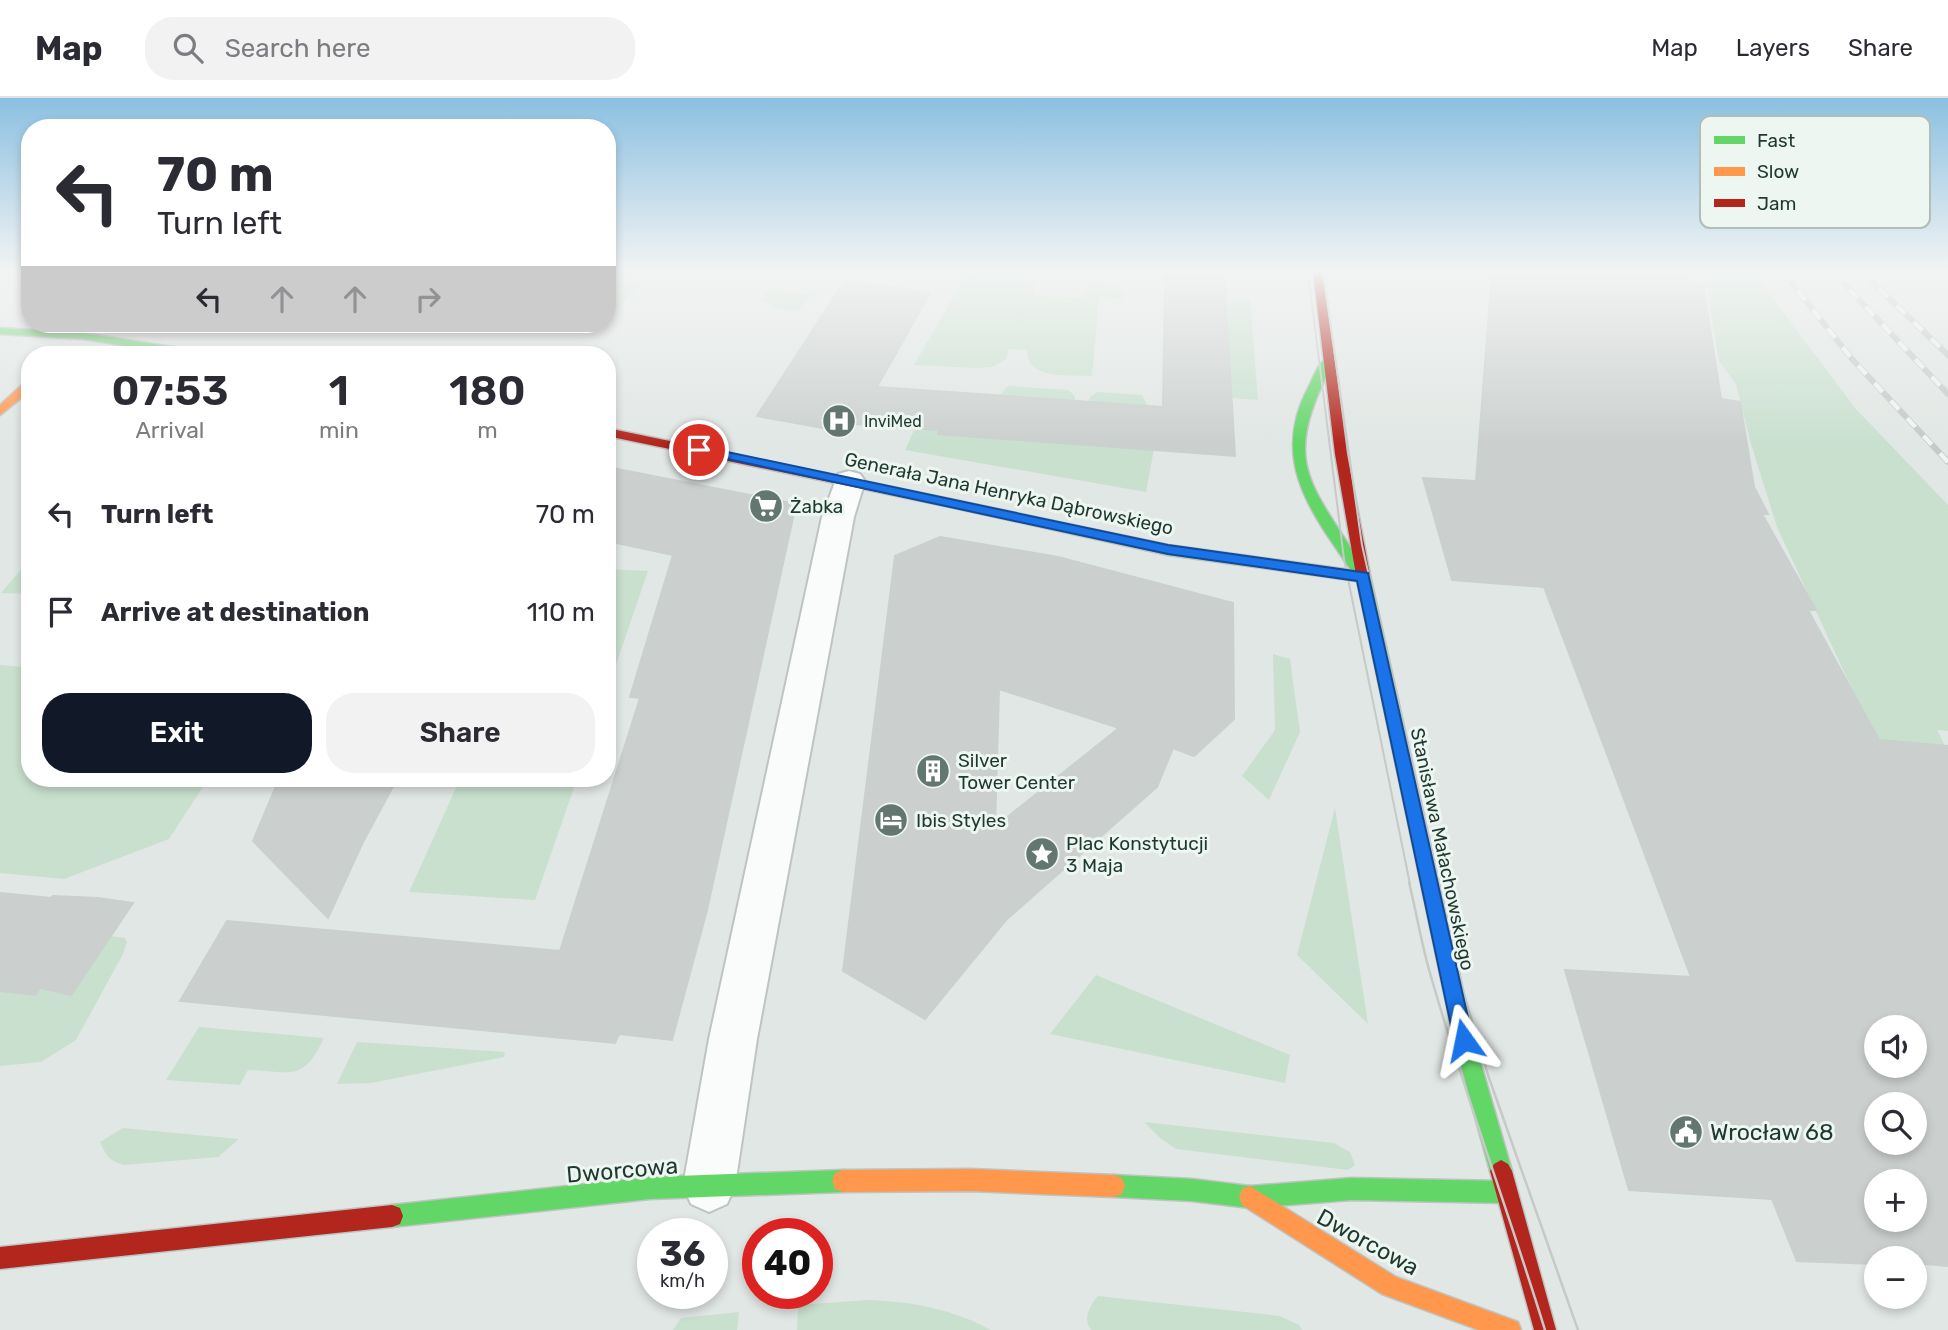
<!DOCTYPE html>
<meta charset="utf-8">
<style>
:root{--surface:#fff;--page:#f2f2f3;--text:#2b2b33;--muted:#7c7c81;--line:#e1e1e2;--accent:#111827}
body{margin:0;font-family:Rubik,sans-serif;background:var(--page);color:var(--text);height:100vh;display:flex;flex-direction:column;font-size:26px;white-space:nowrap}
*{box-sizing:border-box;margin:0}
p{font-size:23px;color:var(--muted)}
.icon{flex:none;width:38px;height:38px;fill:none;stroke:currentColor;stroke-width:2;stroke-linecap:round;stroke-linejoin:round}
.map{position:relative;flex:1;overflow:hidden}
.drawer{position:absolute;left:21px;top:248px;width:595px;height:441px;display:flex;flex-direction:column;background:var(--surface);border-radius:28px;box-shadow:0 4px 10px #0003}
.drawer>*{flex:none}
.guide{position:absolute;left:21px;top:21px;width:595px;height:214px;border-radius:28px;box-shadow:0 4px 10px #0003;background:#fff;color:var(--text);overflow:hidden}
.fabs{position:absolute;left:1864px;top:917px;display:grid;gap:14px}
.fabs a{display:grid;place-items:center;width:63px;height:63px;border-radius:50%;background:var(--surface);box-shadow:0 4px 10px #0003;font-size:35px}
.speed{position:absolute;left:637px;top:1120px;display:flex;gap:14px;font-size:35px;font-weight:700;text-align:center}
.speed>*{display:grid;place-content:center;width:91px;height:91px;border-radius:50%;background:var(--surface);box-shadow:0 4px 10px #0003;line-height:1}
.speed small{font-size:18px;font-weight:400}
.speed .limit{border:10px solid #d22;background:#fff;color:#111}
.pin{position:absolute;display:grid;place-items:center;width:60px;height:60px;color:#fff;margin:-30px;border:4px solid #fff;border-radius:50%;box-shadow:0 2px 7px #0007}
.me{position:absolute;width:77px;margin:-38px;rotate:348deg;stroke-linejoin:round;filter:drop-shadow(0 0 5px #0008)}
.turn{display:flex;align-items:center;gap:24px;height:147px;padding:0 21px;font-size:32px}
.turn .icon{width:91px;height:91px;stroke-width:2.5}
.turn b{display:block;font-size:49px;line-height:60px}
.lanes{display:flex;align-items:center;height:66px;padding:0 21px;background:#0003;justify-content:center;gap:35px;direction:ltr}
.lanes .off{opacity:.35}
.eta{display:flex;justify-content:space-evenly;align-items:center;height:119px;text-align:center}
.eta b{font-size:42px;font-weight:600;line-height:49px}
.button{display:flex;gap:14px;margin-top:auto;padding:14px 21px}
.button a{flex:1;height:80px;border-radius:28px;background:var(--accent);color:#fff;font-size:28px;font-weight:600;line-height:80px;text-align:center}
.button a+a{background:var(--page);color:var(--text)}
ul{padding:0;list-style:none}
li{display:flex;align-items:center;gap:21px;height:98px;padding:0 21px}
li div{flex:1}
li b{display:block;font-size:26px}
li em{font-style:normal}
header{display:flex;align-items:center;gap:42px;box-sizing:border-box;height:98px;padding:0 35px;background:var(--surface);border-bottom:2px solid var(--line)}
header strong{font-size:33px}
nav{display:flex;gap:38px;margin-inline-start:auto;font-size:24px}
.search{width:490px;height:63px;background:var(--page);display:flex;align-items:center;gap:18px;box-sizing:border-box;padding:0 24px;border-radius:28px;color:var(--muted);font-size:26px}
.map>svg:first-child{display:block}
.green{fill:#c9e0cf}
.building{fill:#cbd0ce;stroke:#c9d0cd;stroke-width:2;fill-rule:evenodd}
.lines{fill:none;stroke-linecap:round;stroke-linejoin:round}
.street-casing{stroke:#bec4c1;stroke-width:4}
.fast-casing{stroke:#bdc4c1;stroke-width:3}
.slow-casing{stroke:#bdc4c1;stroke-width:3}
.jam-casing{stroke:#bdc4c1;stroke-width:3}
.street{fill:#fafbfb;fill-rule:evenodd}
.fast{fill:#63d668;fill-rule:evenodd}
.slow{fill:#ff974d;fill-rule:evenodd}
.jam{fill:#b3261e;fill-rule:evenodd}
.tram-far1{stroke:#c6c9c8;stroke-width:2}
.tram{stroke:#c6c9c8;stroke-width:2.5}
.rail-casing{stroke:#c6c9c8;stroke-width:6}
.rail{stroke:#eef6f2;stroke-width:4.5;stroke-dasharray:12;stroke-linecap:butt}
.route{fill:#1a73e8;stroke:#114b97;stroke-width:2}
.labels{text-anchor:middle;stroke-width:6;stroke-linejoin:round;paint-order:stroke}
.far-poi-label{font-size:16px;fill:#1f3930;stroke:#eef6f2;text-anchor:start}
.street-label{font-size:19px;fill:#1f3930;stroke:#eef6f2}
.poi-label{font-size:19px;fill:#1f3930;stroke:#eef6f2;text-anchor:start}
.near-poi-label{font-size:23px;fill:#1f3930;stroke:#eef6f2;text-anchor:start}
.near-street-label{font-size:23px;fill:#1f3930;stroke:#eef6f2}
.key{fill:#eef6f2;stroke:#b0bdb8;stroke-width:2}
.key-label{font-size:19px;fill:#1f3930}
</style>
<header>
<strong>Map</strong>
<div class="search"><svg class="icon" aria-label="search" viewBox="0 0 24 24"><circle cx="10" cy="10" r="6"/><path d="M15 15l6 6"/></svg>Search here</div>
<nav><a>Map</a><a>Layers</a><a>Share</a></nav>
</header>
<div class="map">
<svg width="1948" height="1232" viewBox="0 0 1948 1232">
<rect width="100%" height="100%" fill="#e1e7e4"/>
<path class="green" d="M607 174H654L607 221Z
M1698 174H1753L1855 310 1948 407V633L1937 632 1948 654 1903 701 1777 429 1751 346 1736 286 1719 263 1705 177Z
M965 179 1035 183 1034 197 1084 200 1086 184 1108 186 1120 190 1125 200 1099 199 1092 278C1070 277 1026 282 1027 252L1009 251 1006 261 992 269 975 270 914 267Z
M770 190 811 197 798 213 775 210 761 202Z
M1227 201 1250 202 1258 302 1232 300Z
M1008 288 1068 292 1075 298V303L999 298Z
M1097 294 1142 297 1148 308 1089 304 1090 299Z
M915 330 939 332V336L1154 351 1146 394 905 352Z
M30 461V496L1 495Z
M607 471 648 473 607 593Z
M1273 556 1290 561 1300 634 1269 702 1242 678 1275 632Z
M30 565V681H208L169 741 64 781 0 775V567L25 569Z
M460 681H577L535 802 409 794Z
M1335 710 1368 926 1297 857Z
M111 838 125 840 127 844 123 856 76 942 41 964 0 968V893L35 897 39 891 71 897Z
M1096 877 1290 957 1285 985 1050 936Z
M199 929 324 940C303 984 292 974 248 972L240 987 166 982Z
M357 944 505 954 504 959 371 985 337 986Z
M1144 1024 1334 1045 1350 1054 1355 1067 1348 1072 1176 1051 1160 1040Z
M123 1030 239 1041 218 1059 124 1067C109 1063 106 1057 100 1044Z
M1098 1198 1280 1218 1299 1227 1302 1232H1091C1082 1220 1090 1208 1098 1198Z
M869 1202C914 1204 952 1211 991 1232H797L798 1207Z
M739 1214 737 1232H673L681 1220Z"/>
<path class="building" d="M1165 174H1224L1235 358 938 336 939 332 855 326 850 335 757 318 845 182 930 195 877 289 1163 309Z
M1492 174H1686L1688 184 1703 186 1721 301 1740 304 1754 389 1768 416H1762L1816 512H1808L1879 642 1948 648V1168L1914 1165V1160H1876L1872 1162 1874 1166 1797 1163 1772 1101 1629 1092 1565 872 1691 879 1544 489 1452 482 1423 380 1476 383ZM1876 929H1914V968H1876ZM1876 1006H1914V1045H1876ZM1876 1083H1914V1122H1876Z
M607 369 796 406 707 812 672 942 619 936 615 945 180 903 227 823 560 853 640 600 630 599 673 457 607 443Z
M940 439 1058 459 1233 505 1234 621 1194 658 1173 650 1157 689 1006 822 925 921 843 873 895 458ZM999 591 1119 630 995 729Z
M279 681H397L363 744 328 820 253 743Z
M0 795 51 800 53 798 98 800 133 805 71 897 40 890 35 897 0 893Z"/>
<g class="lines">
<g class="street-casing">
<path id="street" d="M849 373 860 376 865 383 854 419 757 941 735 1088 727 1106 709 1114 691 1106 683 1088 709 941 822 419 838 376Z"/>
</g>
<g class="fast-casing">
<path id="fast" d="M0 230 83 235 204 254 210 257H184L83 241 0 236Z
M1328 260 1334 263C1280 366 1308 381 1363 469L1358 473 1368 474 1370 477 1474 942 1512 1073 1508 1080 1502 1083 1514 1086 1517 1094 1514 1102 1506 1105 1351 1102 1250 1110 1192 1103 1114 1099 1106 1096 1103 1088 1106 1080 1114 1077 1192 1081 1250 1088 1351 1080 1500 1083 1494 1080 1490 1073 1454 942 1357 483 1168 457 950 409 943 405 950 401 1168 447 1351 472C1311 414 1270 362 1308 290 1313 281 1318 264 1328 260Z
M843 1072 851 1075 854 1083 851 1091 843 1094 650 1101 392 1129 384 1126 381 1118 384 1110 392 1107 650 1079Z"/>
</g>
<g class="slow-casing">
<path id="slow" d="M26 283H30V293L0 317V307Z
M971 1071 1114 1077 1122 1080 1125 1088 1122 1096 1114 1099 971 1093 843 1094 835 1091 832 1083 835 1075 843 1072Z
M1250 1088 1396 1179 1518 1224 1521 1232H1479L1382 1196 1242 1107 1239 1099 1242 1091Z"/>
</g>
<g class="jam-casing">
<path id="jam" d="M1313 174H1323L1347 356 1370 477 1363 482 1356 477 1335 356Z
M607 330 950 401 957 405 950 409 607 338Z
M1501 1062 1508 1066 1512 1073 1556 1232H1534L1490 1073 1494 1066Z
M392 1107 400 1110 403 1118 400 1126 392 1129 0 1171V1149Z"/>
</g>
<use href="#street" class="street"/>
<use href="#fast" class="fast"/>
<use href="#slow" class="slow"/>
<use href="#jam" class="jam"/>
<path class="tram-far1" d="M1308 174 1344 461 1410 786
M1323 174 1362 447 1439 786"/>
<path class="tram" d="M1409 784C1417 817 1422 850 1432 882 1466 1000 1509 1115 1545 1232
M1438 784 1463 893 1488 977 1578 1232"/>
<g class="rail-casing">
<path id="rail" d="M1783 174 1852 261 1948 364
M1833 174 1948 296
M1862 174 1948 257"/>
</g>
<use href="#rail" class="rail"/>
</g>
<linearGradient id="sky" x2="0" y2="1"><stop stop-color="#8bc0e1"/><stop offset="0.5" stop-color="#f2f4f3"/><stop offset="1" stop-color="#f2f4f3" stop-opacity="0"/></linearGradient>
<rect width="1948" height="346" fill="url(#sky)"/>
<path class="route" d="M699 348 1168 447 1368 475 1473 942 1471 949 1464 952 1457 949 1454 942 1357 483 1168 456 695 354 693 352Z"/>
<defs>
<g id="hospital-disc" transform="scale(1.75)"><circle r="9.5" fill="#63766f" stroke="#eef6f2"/><path d="M-5-5h3v3.5h4V-5h3V5h-3V1.5h-4V5h-3Z" fill="#fff"/></g>
<g id="supermarket-disc" transform="scale(1.75)"><circle r="9.5" fill="#63766f" stroke="#eef6f2"/><path d="M-6-5.5h2.5l.6 2H6L4.5 2H-2.5L-4.4-4H-6ZM-1.5 3.2a1.3 1.3 0 1 0 .1 0ZM3 3.2a1.3 1.3 0 1 0 .1 0Z" fill="#fff"/></g>
<g id="building-disc" transform="scale(1.75)"><circle r="9.5" fill="#63766f" stroke="#eef6f2"/><path d="M-4-6H4V6H1V3H-1V6H-4ZM-2.5-4.3h1.7v1.8h-1.7ZM.8-4.3h1.7v1.8H.8ZM-2.5-1h1.7V.8h-1.7ZM.8-1h1.7V.8H.8Z" fill="#fff"/></g>
<g id="hotel-disc" transform="scale(1.75)"><circle r="9.5" fill="#63766f" stroke="#eef6f2"/><path d="M-6-4.5h1.5V1H6V5H4.5V3h-9V5H-6ZM-4 0a1.8 1.8 0 1 1 3.6 0ZM.5 0V-2.5h3Q6-2.5 6 0Z" fill="#fff"/></g>
<g id="sight-disc" transform="scale(1.75)"><circle r="9.5" fill="#63766f" stroke="#eef6f2"/><path d="M0-6L1.8-2.2L6-1.7L2.9 1.2L3.7 5.4L0 3.3L-3.7 5.4L-2.9 1.2L-6-1.7L-1.8-2.2Z" fill="#fff"/></g>
<g id="civic-disc" transform="scale(1.75)"><circle r="9.5" fill="#63766f" stroke="#eef6f2"/><path d="M-.6-6.5H3V-4.5H.6V-3L4-1V1h2V6H-6V1h2V-1L-.6-3ZM-1.2 2.5V6h2.4V2.5Z" fill="#fff"/></g>
</defs>
<g fill-rule="evenodd">
<use href="#hospital-disc" x="839" y="323"/>
<use href="#supermarket-disc" x="766" y="408"/>
<use href="#building-disc" x="933" y="673"/>
<use href="#hotel-disc" x="891" y="722"/>
<use href="#sight-disc" x="1042" y="756"/>
<use href="#civic-disc" x="1686" y="1034"/>
</g>
<g class="labels">
<g class="far-poi-label">
<text x="864" y="329">InviMed</text>
</g>
<g class="street-label">
<text transform="translate(1009 395) rotate(12)" y="7">Generała Jana Henryka Dąbrowskiego</text>
<text transform="translate(1443 751) rotate(78)" y="7">Stanisława Małachowskiego</text>
</g>
<g class="poi-label">
<text x="790" y="415">Żabka</text>
<text x="958" y="669">Silver<tspan x="958" dy="22">Tower Center</tspan></text>
<text x="916" y="729">Ibis Styles</text>
<text x="1066" y="752">Plac Konstytucji<tspan x="1066" dy="22">3 Maja</tspan></text>
</g>
<g class="near-poi-label">
<text x="1710" y="1042">Wrocław 68</text>
</g>
<g class="near-street-label">
<text transform="translate(622 1072) rotate(-5)" y="8">Dworcowa</text>
<text transform="translate(1368 1144) rotate(29)" y="8">Dworcowa</text>
</g>
</g>
<rect x="1700" y="18" width="230" height="112" rx="10" class="key"/>
<rect x="1714" y="38" width="31" height="8" fill="#63d668"/>
<rect x="1714" y="69" width="31" height="9" fill="#ff974d"/>
<rect x="1714" y="101" width="31" height="8" fill="#b3261e"/>
<g class="key-label">
<text x="1757" y="49">Fast</text>
<text x="1757" y="80">Slow</text>
<text x="1757" y="112">Jam</text>
</g>
</svg>
<div class="fabs">
<a><svg class="icon" aria-label="sound" viewBox="0 0 24 24"><path d="M4 9h4l5-4v14l-5-4H4zM17 9q2 3 0 6"/></svg></a>
<a><svg class="icon" aria-label="search" viewBox="0 0 24 24"><circle cx="10" cy="10" r="6"/><path d="M15 15l6 6"/></svg></a>
<a>+</a>
<a>−</a>
</div>
<div class="speed"><div>36<small>km/h</small></div><div class="limit">40</div></div>
<div class="pin" style="left:699px;top:352px;background:#d93025"><svg class="icon" aria-label="arrive" viewBox="0 0 24 24"><path d="M6 21V4h12l-3 4 3 4H6"/></svg></div>
<svg class="me" style="left:1464px;top:942px" viewBox="-20 -20 40 40"><path d="M0-17L14 15 0 8-14 15z" fill="#1a73e8" stroke="#fff" stroke-width="4"/></svg>
<div class="guide">
<div class="turn"><svg class="icon" aria-label="left" viewBox="0 0 24 24"><path d="M17 20v-9H6M10 6l-5 5 5 5"/></svg><div><b>70 m</b>Turn left</div></div>
<div class="lanes"><svg class="icon" aria-label="left" viewBox="0 0 24 24"><path d="M17 20v-9H6M10 6l-5 5 5 5"/></svg><svg class="icon off" aria-label="ahead" viewBox="0 0 24 24"><path d="M12 20V5M6 11l6-6 6 6"/></svg><svg class="icon off" aria-label="ahead" viewBox="0 0 24 24"><path d="M12 20V5M6 11l6-6 6 6"/></svg><svg class="icon off" aria-label="right" viewBox="0 0 24 24"><path d="M7 20v-9h11M14 6l5 5-5 5"/></svg></div>
</div>
<section class="drawer">
<div class="eta">
<div><b>07:53</b><p>Arrival</p></div>
<div><b>1</b><p>min</p></div>
<div><b>180</b><p>m</p></div>
</div>
<ul>
<li><svg class="icon" aria-label="left" viewBox="0 0 24 24"><path d="M17 20v-9H6M10 6l-5 5 5 5"/></svg><div><b>Turn left</b></div><em>70 m</em></li>
<li><svg class="icon" aria-label="arrive" viewBox="0 0 24 24"><path d="M6 21V4h12l-3 4 3 4H6"/></svg><div><b>Arrive at destination</b></div><em>110 m</em></li>
</ul>
<div class="button"><a>Exit</a><a>Share</a></div>
</section>
</div>
